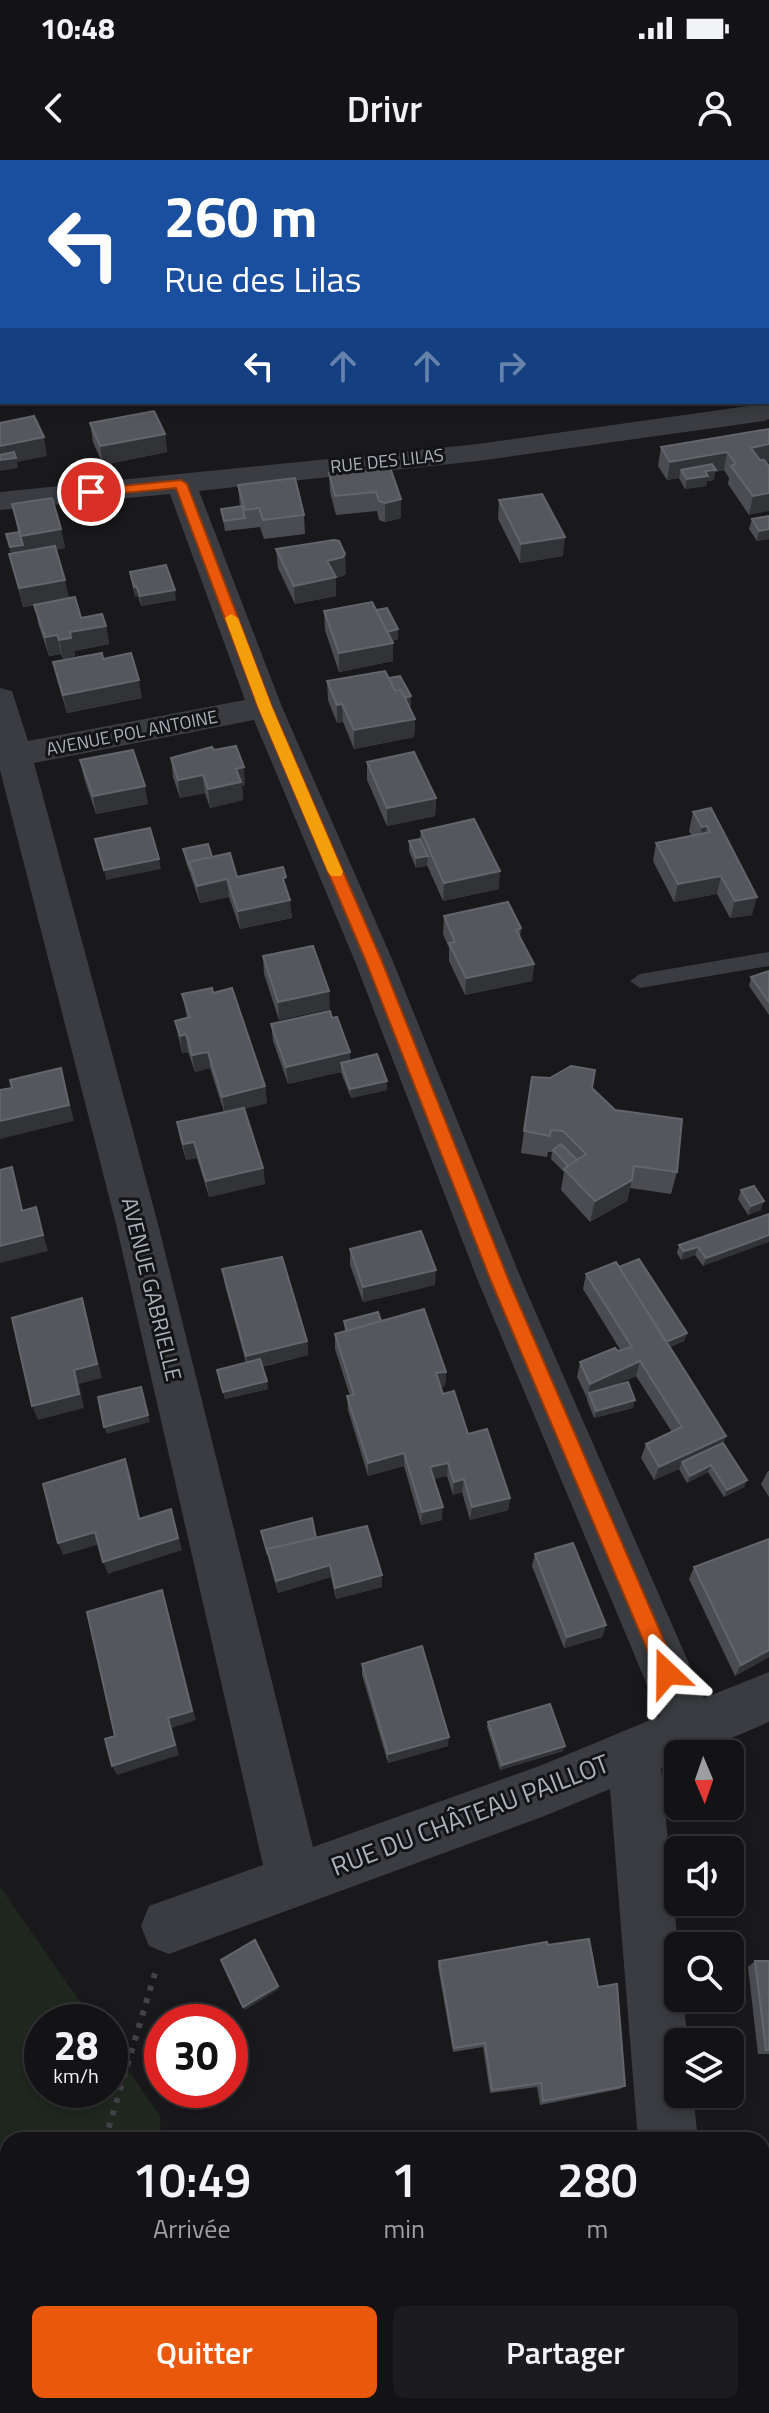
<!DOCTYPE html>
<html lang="fr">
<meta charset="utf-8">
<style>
:root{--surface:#131315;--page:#1c1c1e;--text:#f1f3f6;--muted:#9d9ea0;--line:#323234;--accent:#ea580c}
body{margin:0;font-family:"Titillium Web",sans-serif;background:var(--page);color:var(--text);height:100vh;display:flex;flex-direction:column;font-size:30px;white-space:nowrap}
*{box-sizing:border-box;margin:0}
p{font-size:26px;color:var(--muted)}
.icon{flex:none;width:44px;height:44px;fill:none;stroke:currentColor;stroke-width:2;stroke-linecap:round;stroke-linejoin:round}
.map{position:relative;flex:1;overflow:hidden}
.panel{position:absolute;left:0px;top:1972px;width:770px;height:282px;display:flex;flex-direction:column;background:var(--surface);border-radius:24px 24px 0 0;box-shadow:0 4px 12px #0003,0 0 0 2px var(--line)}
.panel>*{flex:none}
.banner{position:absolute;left:0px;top:0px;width:770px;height:244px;box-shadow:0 4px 12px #0003,0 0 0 2px var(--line);background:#1a4fa0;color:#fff;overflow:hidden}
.needle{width:52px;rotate:178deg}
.fabs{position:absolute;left:664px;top:1580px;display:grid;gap:16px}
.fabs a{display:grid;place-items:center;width:80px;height:80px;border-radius:12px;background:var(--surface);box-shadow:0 4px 12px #0003,0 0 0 2px var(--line);font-size:40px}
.speed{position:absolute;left:24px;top:1844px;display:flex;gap:16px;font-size:40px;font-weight:700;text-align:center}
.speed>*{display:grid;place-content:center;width:104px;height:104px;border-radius:50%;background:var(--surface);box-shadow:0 4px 12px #0003,0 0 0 2px var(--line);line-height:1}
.speed small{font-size:20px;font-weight:400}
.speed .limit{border:12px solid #d22;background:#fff;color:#111}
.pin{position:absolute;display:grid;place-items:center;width:68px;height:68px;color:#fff;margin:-34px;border:4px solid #fff;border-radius:50%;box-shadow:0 2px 8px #0007}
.me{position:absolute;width:88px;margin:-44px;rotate:337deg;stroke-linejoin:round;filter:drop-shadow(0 0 6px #0008)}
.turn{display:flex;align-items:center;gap:28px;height:168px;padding:0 32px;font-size:36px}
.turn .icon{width:104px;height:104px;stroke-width:2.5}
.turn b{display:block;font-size:56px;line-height:68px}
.lanes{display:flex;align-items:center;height:76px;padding:0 32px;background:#0003;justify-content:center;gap:40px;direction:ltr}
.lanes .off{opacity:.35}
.eta{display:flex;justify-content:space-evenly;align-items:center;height:136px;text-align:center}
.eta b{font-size:48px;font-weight:600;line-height:56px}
.action{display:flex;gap:16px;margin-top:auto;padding:16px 32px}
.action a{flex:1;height:92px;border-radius:12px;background:var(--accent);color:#fff;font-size:32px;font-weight:600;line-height:92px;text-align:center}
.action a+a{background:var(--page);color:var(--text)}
.status{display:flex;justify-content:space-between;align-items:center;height:56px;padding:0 40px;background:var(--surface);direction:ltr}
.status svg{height:22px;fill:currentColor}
header{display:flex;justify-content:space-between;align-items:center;height:104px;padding:0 32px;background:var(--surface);font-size:36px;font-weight:600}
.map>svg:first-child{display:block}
.green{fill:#1f271f}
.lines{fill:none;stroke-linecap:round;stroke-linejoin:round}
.path{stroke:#404348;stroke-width:6;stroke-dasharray:5 8;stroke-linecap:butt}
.service{fill:#3a3c41;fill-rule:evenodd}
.minor{fill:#3a3c41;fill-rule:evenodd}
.wall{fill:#4a4c51}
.shaded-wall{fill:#323337}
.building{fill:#55575c;stroke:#62656b;stroke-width:2}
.route{fill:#ea580c;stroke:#983908;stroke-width:2}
.slow{fill:#f59e0b}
.labels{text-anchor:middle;stroke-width:6;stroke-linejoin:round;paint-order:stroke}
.far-street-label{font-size:18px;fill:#abb2bb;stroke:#141417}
.street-label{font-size:22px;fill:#abb2bb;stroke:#141417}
.near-street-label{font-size:26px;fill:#abb2bb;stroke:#141417}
</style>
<div class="status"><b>10:48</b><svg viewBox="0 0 49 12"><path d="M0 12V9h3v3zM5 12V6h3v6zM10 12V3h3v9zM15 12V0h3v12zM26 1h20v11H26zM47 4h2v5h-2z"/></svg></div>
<header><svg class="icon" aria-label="back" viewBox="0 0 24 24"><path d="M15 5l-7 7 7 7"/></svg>Drivr<svg class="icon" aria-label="person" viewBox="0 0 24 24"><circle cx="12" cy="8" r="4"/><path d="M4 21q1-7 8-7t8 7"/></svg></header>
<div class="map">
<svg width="769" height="2253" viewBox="0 0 769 2253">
<rect width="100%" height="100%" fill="#19191c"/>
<path class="green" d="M0 1727 94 1862H42V1930H110V1884L160 1956 161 1980H8V2246H169V2253H0Z"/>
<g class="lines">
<path class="path" d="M105 1980 155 1813
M80 2253 81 2246"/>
<path class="service" d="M768 34H769V42H768Z
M769 792V806L640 828 630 821 640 814Z"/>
<path class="minor" d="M576 0H607L575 2Z
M0 71H2V87H0Z
M769 236V259L764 261 478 301 199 331 282 547 392 799 522 1121 704 1538 769 1512V1562L694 1594H678V1601L661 1608 678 1786V1838H683L688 1882H678V1934H693L698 1980H638L610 1629 542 1657 169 1794 149 1786 141 1766 149 1746 263 1705 116 1064 0 610V528L12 531 28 581 245 540 170 334 0 350V332L478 284 755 245 768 242ZM254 560 354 799 478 1121 660 1556 542 1605 313 1687 158 1064 34 603Z
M659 2246H723L724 2253H660Z"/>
</g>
<path class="wall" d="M297 0H343V2H297Z
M0 92H2V131H0Z
M2 148V183H0V150Z
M511 242H586V245L511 243Z
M90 263 165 274 167 292 103 305 93 282Z
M769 269 766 303 749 355 728 324 729 318 724 310 715 312 714 320 707 321 706 326 685 329 679 318 667 320 658 306 661 287Z
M390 307 401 358 385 362 379 360 377 351 336 355 330 332 329 313Z
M238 325 304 355 305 374 264 379 260 367 225 371 221 349 240 347Z
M499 340 563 396 520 403 498 359Z
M12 344 61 369 65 388 56 389 69 438 81 458 106 466 109 484 74 491 75 496 63 499 61 494 49 496 38 463 35 445 23 447 14 412 9 394 11 393 6 374 18 372Z
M769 356V379L757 381 749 369 752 359Z
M276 389 346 413 343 416 336 418V436L295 444 278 408Z
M130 412 176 440 141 446 138 436 135 437Z
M376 450 398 469V479L392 481 393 501 339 512 325 470 324 451Z
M103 499 142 538 67 553 57 520 53 502Z
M389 518 411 546 409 547 415 559 414 577 354 589 343 562 337 563 328 540 327 521Z
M214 590 245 625 242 626 243 640 210 648 205 633 180 638 173 617 171 598Z
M80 600 148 644 96 654 84 618Z
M367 602 436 638 435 656 387 666 367 620Z
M711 648 752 755 730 758 717 734 674 742 653 701 656 683 692 676 689 671 693 652Z
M421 671 499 729 443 741 427 705 416 708 409 691V681L420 679Z
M183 689 212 697 237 717 287 731 292 758 240 769 229 737 200 743 185 699Z
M444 756 521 768 520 778 534 804 532 821 465 835 449 801V788L443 774Z
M263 796 330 849 279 860 264 814Z
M769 811V855L749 826 751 817Z
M213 833 265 926 267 943 244 949 263 1008 265 1024 209 1037 197 998 186 1000 180 979 177 962 224 952 210 908 195 912 188 892 182 893 175 861 187 858 182 834Z
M271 864 350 900 387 921V930L351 938 341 912 288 924 273 881Z
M592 928 677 1012 671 1034 630 1028 627 1041 590 1062 561 1030 564 1012 551 999 552 992H548L547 997 521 993 524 971Z
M741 1030 761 1050 748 1055 738 1039Z
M769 1054 703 1106 695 1095 681 1100 677 1093 679 1085Z
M350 1089 435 1125 363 1142 350 1105Z
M619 1107 687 1173 684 1181 670 1187 726 1276 723 1283 747 1320 744 1327 724 1337 708 1312 687 1323 679 1309 654 1320 641 1298 646 1284 672 1272 636 1216 612 1226 633 1248 594 1258 587 1240V1238L577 1217 580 1202 621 1191 583 1129 586 1114Z
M222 1109 307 1181 308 1195 262 1207 268 1229 225 1239 217 1210 246 1203 225 1125Z
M344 1161H381L446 1212 445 1226 441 1227 443 1234 510 1338 508 1350 470 1360 462 1332 453 1335 447 1316 433 1319 442 1360 421 1365 404 1306 368 1316 348 1250 347 1236H350L335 1189V1174L345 1171Z
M768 1311H769V1337L761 1324Z
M261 1371 316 1378 382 1415V1427L336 1439 331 1417 278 1433Z
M769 1379V1497L735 1516 689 1419 694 1407Z
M535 1394 606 1465 602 1477 564 1488 532 1406Z
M362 1504 448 1586 388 1603 362 1515Z
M488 1562 563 1591 500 1610 487 1567Z
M548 1785 598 1827 625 1926 620 1929 540 1945 537 1927 490 1933 483 1887 453 1892 438 1807 439 1801Z
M755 1801H769V1894H758L748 1807Z"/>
<path class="shaded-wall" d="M431 0H458L450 2H431Z
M165 274 167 292 103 305 100 286Z
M44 277 47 296 17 302 18 308 0 311V286Z
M769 284V302L747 306 751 288Z
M727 292 724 310 715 312 714 320 707 321 706 326 685 329 687 319 681 310 679 318 667 320 670 302Z
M769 333V351L749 355 753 336Z
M401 339V358L385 362V343Z
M61 369 65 388 25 395 21 376Z
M769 369V379L757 381 759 371Z
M565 377 563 396 520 403 521 384Z
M23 385 25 395 12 397 10 387Z
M345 394 346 413 343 416 336 418V436L295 444 294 426 327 401Z
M65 420 69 439 23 447 19 428Z
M136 426 138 436 135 437 134 427Z
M175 430 176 440 141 446 140 436Z
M106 466 109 484 74 491 75 496 63 499 59 480 70 472Z
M398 469V479L383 483V473Z
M57 475 61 494 49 496 45 477Z
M393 483V501L339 512V493Z
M139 520 142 538 67 553 63 535Z
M411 536V546L395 550V540Z
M342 544 343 562 337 563V545Z
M415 559 414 577 354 589V570Z
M244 607 245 625 242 626 243 640 210 648 208 629 236 609Z
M203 615 205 633 180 638 178 620Z
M145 626 148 644 96 654 93 636Z
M436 638 435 656 387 666V648Z
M707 666 703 685 698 686 702 667Z
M428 696 427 706 416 708V698Z
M159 699 161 709 106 720 104 710Z
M500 711 499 729 443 741 444 723Z
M721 716 717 734 674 742 678 724Z
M227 719 229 737 200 743 197 726Z
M757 737 752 755 730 758 735 741Z
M290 740 292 758 240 769 238 751Z
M534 804 532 821 465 835 466 818Z
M329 831 330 849 279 860 278 842Z
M186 874 188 892 182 893 180 876Z
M208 892 210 908 195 912 192 895Z
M350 892V909L341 903V912L288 924 286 907Z
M61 908 74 961 0 979V961Z
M387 921V930L351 938 350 929Z
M265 926 267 943 225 954 222 937Z
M194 982 197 998 186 1000 183 984Z
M12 1007 17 1023 27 1067 22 1051Z
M263 1008 265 1024 209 1037 206 1021Z
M632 1020 627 1041 590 1062 595 1041Z
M764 1041 761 1050 748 1055 751 1046Z
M36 1047 48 1091 0 1103V1086Z
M769 1075V1082L703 1106 706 1098Z
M698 1087 695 1095 681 1100 684 1091Z
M436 1110 435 1125 363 1142V1127Z
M82 1138 102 1218 79 1224 84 1248 38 1260 32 1246 74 1210Z
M687 1173 684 1181 659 1192 661 1184Z
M307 1181 308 1195 248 1210 246 1196Z
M640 1201 636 1216 590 1236 589 1233 587 1238 590 1224Z
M446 1212 445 1226 436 1228V1213Z
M267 1221 268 1229 225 1239 223 1232Z
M141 1227 150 1262 107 1274 104 1267Z
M635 1240 633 1248 594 1258 596 1251Z
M726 1276 720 1290 682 1302 679 1309 654 1320 659 1307Z
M404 1293V1306L368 1316V1303Z
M125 1299 130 1312 143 1371 139 1359Z
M448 1303 447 1316 429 1320 430 1307Z
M711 1305 708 1312 687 1323 690 1316Z
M464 1319 462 1332 453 1335 454 1322Z
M747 1320 744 1327 724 1337 727 1330Z
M510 1338 508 1350 470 1360 472 1347Z
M443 1347 442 1360 421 1365 422 1352Z
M171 1349 182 1390 108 1414 103 1402Z
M95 1372 100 1384 63 1395 58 1383Z
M330 1405 331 1417 278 1433 276 1421Z
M382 1415V1427L336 1439 335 1428Z
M162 1430 196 1560 172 1568 179 1595 117 1615 112 1606 168 1558Z
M606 1465 602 1477 564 1488 567 1477Z
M769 1490V1497L735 1516 741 1505Z
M449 1577 448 1586 388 1603V1594Z
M565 1586 563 1591 500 1610 502 1605Z
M278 1826 279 1829 245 1850 243 1847Z"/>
<path class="building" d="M228 0H269L270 2H228Z
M385 0H418L419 2H386Z
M632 0H684L685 1 626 2Z
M768 41H769L768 62Z
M0 92H2V114L0 113Z
M2 148V165H0V150Z
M154 251 165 274 100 286 90 263Z
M34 256 44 277 0 286V263Z
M769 269V284L751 288 760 300H764L769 306V333L753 336 731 306 736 304 727 292 670 302 661 287Z
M14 292 16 298 0 300V295Z
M712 304 716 310 705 311 708 316 687 319 681 310Z
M390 307 401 339 385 343 379 341 376 332 335 336 329 313Z
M295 318 304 355 263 360 259 348 245 350 238 325Z
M542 334 565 377 521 384 499 340Z
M52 338 61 369 21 376 12 344Z
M242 346 245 358 224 361 221 349Z
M769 356V369L759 371 752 359Z
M19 372 23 385 10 387 6 374Z
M334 380 339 381 345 394 343 397 327 401 336 417 294 426 276 389Z
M55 386 65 420 19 428 9 394Z
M166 405 175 430 140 436 136 426 134 427 130 412Z
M75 437 81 458 102 454 106 466 70 472 71 478 59 480 57 475 45 477 34 445Z
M372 442 393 483 339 493 324 451Z
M387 448 398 469 387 472 376 450Z
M102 493 103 499 131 493 139 520 63 535 53 502Z
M385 511 395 531 401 530 415 559 354 570 342 544 337 545 327 521Z
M400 516 411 536 405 538 401 530 395 531 389 518Z
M236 586 244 607 236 609 241 622 208 629 203 615 178 620 171 598 212 587 214 590Z
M133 590 145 626 93 636 80 600Z
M414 592 436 638 387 648 367 602Z
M711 648 757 737 735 741 721 716 678 724 656 683 710 672 707 666 702 667 693 652Z
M474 659 500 711 444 723 421 671Z
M150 668 159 699 104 710 95 679Z
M420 679 428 696 416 698 409 681Z
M208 684 212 697 189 702 191 710 183 689Z
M230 693 237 717 283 707 286 717 283 719 290 740 238 751 227 719 197 726 189 702Z
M508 742 521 768 516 770 534 804 466 818 449 783 455 782 444 756Z
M313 786 329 831 278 842 263 796Z
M769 811V842L751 817Z
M212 828 213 833 232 828 265 926 222 937 208 892 192 895 186 874 180 876 175 861 190 857 182 834Z
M330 851 332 858 337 857 350 892 286 907 271 864Z
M377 894 387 921 350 929 341 903Z
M571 906 595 910 592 928 615 950 682 959 677 1012 634 1006 632 1020 595 1041 564 1009 586 994 563 971 551 970 550 976 524 971 532 917 550 918Z
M61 908 69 945 0 961V930L12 928 10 920Z
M244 948 263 1008 206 1021 194 982 183 984 177 962Z
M561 984 577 1000 568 1006 553 990Z
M12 1007 22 1051 36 1047 43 1075 0 1086V1010Z
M754 1026 764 1041 751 1046 741 1030Z
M769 1054V1075L706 1098 698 1087 684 1091 679 1085Z
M421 1071 436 1110 363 1127 350 1089Z
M282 1097 307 1181 246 1196 222 1109Z
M639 1099 687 1173 666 1182 619 1107Z
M616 1102 726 1276 659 1307 646 1284 682 1267 640 1201 590 1224 580 1202 615 1188 618 1191 632 1187 586 1114Z
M82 1138 97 1204 74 1210 79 1234 32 1246 12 1158Z
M424 1149 446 1212 436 1213 443 1234 454 1231 468 1274 487 1269 510 1338 472 1347 464 1319 454 1322 448 1303 430 1307 443 1347 422 1352 404 1293 368 1303 347 1236 354 1235 335 1174Z
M378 1152 381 1161 347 1171 344 1161Z
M260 1199 267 1221 223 1232 217 1210Z
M628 1222 635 1240 596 1251 589 1233Z
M141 1227 148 1255 104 1267 98 1237Z
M723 1283 747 1320 727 1330 711 1305 690 1316 682 1302Z
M125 1299 139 1359 171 1349 178 1378 103 1402 95 1372 58 1383 43 1324Z
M312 1358 316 1378 267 1389 268 1395 261 1371Z
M367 1366 382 1415 335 1428 330 1405 276 1421 267 1389Z
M769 1379V1490L741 1505 694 1407Z
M573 1383 606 1465 567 1477 535 1394Z
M162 1430 192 1551 168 1558 175 1585 112 1606 105 1579 115 1576 87 1452Z
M422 1486 449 1577 388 1594 362 1504Z
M550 1544 565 1586 502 1605 488 1562Z
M589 1779 598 1827 617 1824 625 1926 543 1941 541 1923 492 1930 485 1883 454 1888 439 1801 547 1782 548 1785Z
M255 1780 278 1826 243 1847 221 1800Z
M755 1801H769V1890H766Z
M769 2085V2116L766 2115 768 2132H762V2086Z
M329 2246H354L355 2253H330Z"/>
<path class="route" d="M181 320 187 324 272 547 381 799 509 1121 678 1513 675 1520 667 1523 660 1520 491 1121 365 799 258 547 176 328 91 336 84 332 91 329Z"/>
<path class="slow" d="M231 454 238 458 272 547 343 712 341 716H331L328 712 258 547 225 458Z"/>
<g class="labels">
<g class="far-street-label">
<text transform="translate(387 301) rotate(-6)" y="6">RUE DES LILAS</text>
<text transform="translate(132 573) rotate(-11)" y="6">AVENUE POL ANTOINE</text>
</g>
<g class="street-label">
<text transform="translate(152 1129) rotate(76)" y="8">AVENUE GABRIELLE</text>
</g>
<g class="near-street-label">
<text transform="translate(470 1655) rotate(-21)" y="9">RUE DU CHÂTEAU PAILLOT</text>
</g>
</g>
</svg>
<div class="fabs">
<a><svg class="needle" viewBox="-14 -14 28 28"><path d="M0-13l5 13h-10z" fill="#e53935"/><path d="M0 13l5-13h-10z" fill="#9d9ea0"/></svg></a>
<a><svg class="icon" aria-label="sound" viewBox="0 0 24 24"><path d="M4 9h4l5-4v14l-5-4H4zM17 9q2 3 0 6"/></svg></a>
<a><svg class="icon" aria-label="search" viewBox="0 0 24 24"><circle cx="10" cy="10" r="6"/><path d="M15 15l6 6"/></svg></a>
<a><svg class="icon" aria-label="layers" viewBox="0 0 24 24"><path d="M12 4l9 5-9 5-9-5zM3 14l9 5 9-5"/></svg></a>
</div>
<div class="speed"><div>28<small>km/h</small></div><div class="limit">30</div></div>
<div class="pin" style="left:91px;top:332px;background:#d93025"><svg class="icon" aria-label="arrive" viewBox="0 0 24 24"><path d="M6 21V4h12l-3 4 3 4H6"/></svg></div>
<svg class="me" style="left:667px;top:1513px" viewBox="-20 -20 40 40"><path d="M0-17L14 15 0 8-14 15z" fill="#ea580c" stroke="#fff" stroke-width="4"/></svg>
<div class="banner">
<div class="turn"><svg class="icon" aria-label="left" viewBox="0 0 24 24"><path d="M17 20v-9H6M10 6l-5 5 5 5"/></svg><div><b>260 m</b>Rue des Lilas</div></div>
<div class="lanes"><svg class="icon" aria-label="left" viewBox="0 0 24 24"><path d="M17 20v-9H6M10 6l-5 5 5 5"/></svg><svg class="icon off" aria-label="ahead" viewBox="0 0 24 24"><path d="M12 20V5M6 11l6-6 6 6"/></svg><svg class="icon off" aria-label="ahead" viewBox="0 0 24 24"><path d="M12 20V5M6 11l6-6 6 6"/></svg><svg class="icon off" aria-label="right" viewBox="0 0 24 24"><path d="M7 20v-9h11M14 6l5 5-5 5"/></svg></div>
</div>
<section class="panel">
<div class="eta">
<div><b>10:49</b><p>Arrivée</p></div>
<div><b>1</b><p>min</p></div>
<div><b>280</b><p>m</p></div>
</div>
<div class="action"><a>Quitter</a><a>Partager</a></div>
</section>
</div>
